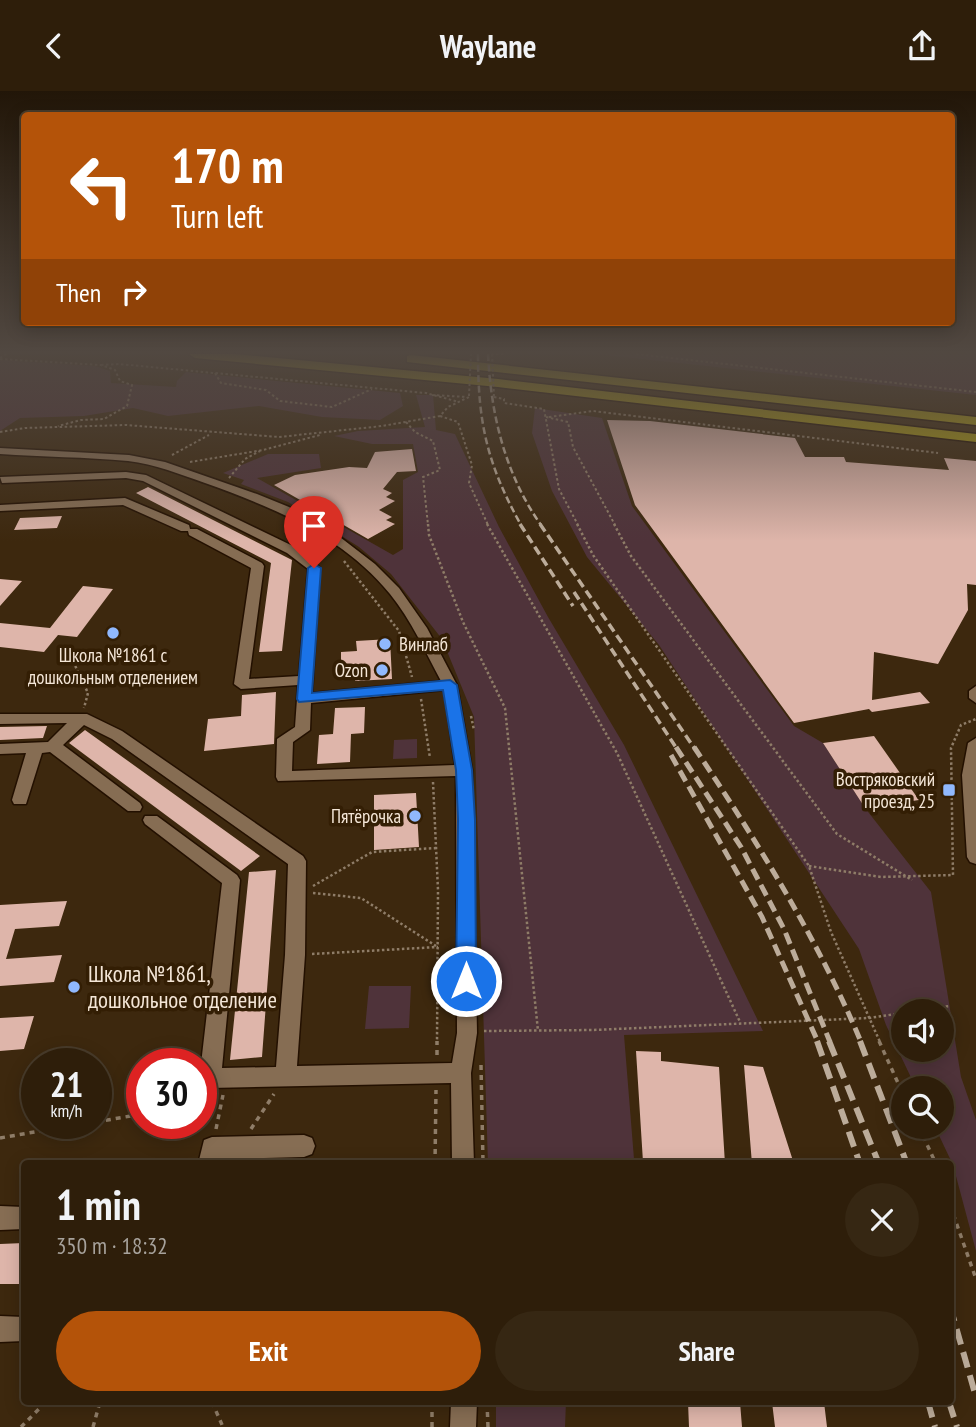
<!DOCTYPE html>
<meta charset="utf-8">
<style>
:root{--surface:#2e1e0a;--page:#362713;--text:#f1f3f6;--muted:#a7a29c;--line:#493c2b;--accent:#b45309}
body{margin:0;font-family:"PT Sans Narrow",sans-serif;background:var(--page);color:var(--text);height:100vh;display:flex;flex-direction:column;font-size:26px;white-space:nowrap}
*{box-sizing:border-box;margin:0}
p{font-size:23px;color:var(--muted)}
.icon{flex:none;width:38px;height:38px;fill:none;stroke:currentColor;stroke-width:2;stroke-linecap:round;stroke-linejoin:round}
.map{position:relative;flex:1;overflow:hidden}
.sheet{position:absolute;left:21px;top:1069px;width:933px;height:245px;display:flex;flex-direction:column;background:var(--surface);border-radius:7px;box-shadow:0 4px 18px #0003,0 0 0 2px var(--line)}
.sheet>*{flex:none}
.guide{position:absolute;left:21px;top:21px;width:934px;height:214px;border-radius:7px;box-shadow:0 4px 18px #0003,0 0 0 2px var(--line);background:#b45309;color:#fff;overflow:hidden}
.buttons{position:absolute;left:891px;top:908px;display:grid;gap:14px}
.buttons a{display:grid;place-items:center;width:63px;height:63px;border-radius:50%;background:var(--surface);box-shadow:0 4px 18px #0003,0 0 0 2px var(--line);font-size:35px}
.speed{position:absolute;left:21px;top:957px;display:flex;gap:14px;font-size:35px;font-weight:700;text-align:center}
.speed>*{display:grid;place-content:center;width:91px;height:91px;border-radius:50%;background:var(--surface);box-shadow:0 4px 18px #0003,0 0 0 2px var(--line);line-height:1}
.speed small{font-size:18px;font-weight:400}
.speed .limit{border:10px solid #d22;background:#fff;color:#111}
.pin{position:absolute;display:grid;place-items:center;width:60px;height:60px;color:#fff;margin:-72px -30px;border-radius:50% 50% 50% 0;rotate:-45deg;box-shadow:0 0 7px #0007}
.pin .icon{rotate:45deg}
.me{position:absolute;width:77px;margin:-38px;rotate:0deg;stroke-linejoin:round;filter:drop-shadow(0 0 5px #0008)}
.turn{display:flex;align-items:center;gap:24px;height:147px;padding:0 35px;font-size:32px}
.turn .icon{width:91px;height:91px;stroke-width:2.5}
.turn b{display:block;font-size:49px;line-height:60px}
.then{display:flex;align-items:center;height:66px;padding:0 35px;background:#0003;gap:14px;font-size:26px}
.round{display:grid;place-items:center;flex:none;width:74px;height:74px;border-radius:37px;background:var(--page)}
.head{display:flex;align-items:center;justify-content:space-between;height:119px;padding:0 35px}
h1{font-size:42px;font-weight:600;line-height:52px}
.action{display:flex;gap:14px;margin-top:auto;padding:14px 35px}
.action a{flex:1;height:80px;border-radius:42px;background:var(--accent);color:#fff;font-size:28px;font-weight:600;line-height:80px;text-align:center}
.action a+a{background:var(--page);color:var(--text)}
header{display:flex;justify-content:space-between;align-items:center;height:91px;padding:0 35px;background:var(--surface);font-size:32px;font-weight:600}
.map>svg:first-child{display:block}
.green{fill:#4f333a;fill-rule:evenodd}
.building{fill:#deb5aa}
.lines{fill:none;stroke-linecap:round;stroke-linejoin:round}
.minor-casing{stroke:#231000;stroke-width:3}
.highway-casing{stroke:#231000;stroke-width:3}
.path-far2{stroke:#8f7d68;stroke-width:2;stroke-dasharray:2.5 2.5;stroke-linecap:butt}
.path-far1{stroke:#8f7d68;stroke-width:2.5;stroke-dasharray:2.5 2.5;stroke-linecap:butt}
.path{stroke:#8f7d68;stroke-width:3.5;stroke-dasharray:5 5;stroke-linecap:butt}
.minor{fill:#866d53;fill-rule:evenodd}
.highway{fill:#aa9912;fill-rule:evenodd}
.rail-far3{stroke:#bcac9a;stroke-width:2.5;stroke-dasharray:7 3.5;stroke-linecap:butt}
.rail-far2{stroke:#bcac9a;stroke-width:3.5;stroke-dasharray:9 4.5;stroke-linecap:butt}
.rail-far1{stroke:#bcac9a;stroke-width:5;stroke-dasharray:12 6;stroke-linecap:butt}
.rail{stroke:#bcac9a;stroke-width:6;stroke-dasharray:16 8;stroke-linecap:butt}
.path-bridge{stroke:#8f7d68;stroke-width:2;stroke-dasharray:2.5 2.5;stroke-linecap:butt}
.route{fill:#1a73e8;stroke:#114b97;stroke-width:2}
.poi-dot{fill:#90b8fd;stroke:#331e04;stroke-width:2.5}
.labels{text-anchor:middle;stroke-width:7;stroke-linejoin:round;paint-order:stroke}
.poi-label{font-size:19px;fill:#f4e6d7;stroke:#331e04;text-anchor:end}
.near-poi-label{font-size:23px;fill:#f4e6d7;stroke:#331e04;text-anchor:start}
</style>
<header><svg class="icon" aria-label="back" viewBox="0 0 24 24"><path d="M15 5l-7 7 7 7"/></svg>Waylane<svg class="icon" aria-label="share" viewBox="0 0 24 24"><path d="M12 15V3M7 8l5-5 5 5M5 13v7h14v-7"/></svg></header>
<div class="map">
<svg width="976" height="1336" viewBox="0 0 976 1336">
<rect width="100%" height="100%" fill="#3d280e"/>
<path class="green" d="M596 263H976V304Z
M0 269 95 275 110 280 111 292 176 296 177 290 186 281 400 302 403 315 380 329 322 326 259 315 168 325 133 317 84 325 20 327 0 340Z
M416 304H433L436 339 455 343 499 436 548 526 624 654 763 940 624 944 634 1068H573L572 1073H488L474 626 442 548 391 483 359 456 288 411 241 393 244 389 223 382 268 363H319L321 377 257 387 393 464 403 458V389L418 381 413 353H372L334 345 358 340 425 336Z
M535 317 602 327 632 415 794 635 823 652 865 717 931 801 961 986 976 1029V1160L953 1074 935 1036H942V998L916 997 886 934 859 858 659 554 587 466 552 400 532 342ZM903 920H942V959H903Z
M417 648V667L393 668 394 649Z
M369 895H411L409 937 365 938Z
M496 1311H566L565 1336H496Z"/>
<path class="building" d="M607 329 650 330 795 347 805 366H844L846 371 949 379 944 367 976 370V494L967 493 968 519 938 573 874 561 872 609 920 601 930 612 872 621 869 618 794 632 635 414Z
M412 358 416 380 397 381 383 398 392 402 386 406 395 410 379 419 392 426 386 429 395 433 368 448 274 394 295 384 349 376 367 377 375 361Z
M148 396 292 469 282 560 259 561 271 472 136 402Z
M62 425 57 437 14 439 20 427Z
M0 488 22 490 0 515Z
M83 495 113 498 77 546 58 544 44 561 0 556V532L50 537Z
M390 548 392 588 355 590V580H341V561L357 560 356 550Z
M276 601 274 653 204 660 208 628 241 625 242 604Z
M365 616 364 642 351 643 350 671 317 673 319 644 333 643 335 617Z
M47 635 43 647 0 649V636Z
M85 639 260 765 241 780 69 652Z
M874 645 919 709 865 717 823 652Z
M416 702 419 756 374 759V704Z
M276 779 262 966 230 969 249 781Z
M67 810 59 835 15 838 6 868 62 864 54 891 0 895V814Z
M34 925 24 958 0 960V927Z
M636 960 661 961V970L719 976 725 1073 643 1071Z
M744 974 763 976 794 1073H752Z
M24 1152V1193H0V1153Z
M688 1311H740L742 1336H689Z
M772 1311H824L827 1336H775Z"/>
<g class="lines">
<g class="minor-casing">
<path id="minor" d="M0 357 129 364 165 371 257 403 289 416 336 443 375 473 399 497 427 537 457 594 472 679 477 942 471 982 474 1073H452L451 992 210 997 203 994 201 973 222 792 145 733 143 729 145 725H157L237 784 240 789 222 977 276 976 285 864 288 773 112 648 84 634 63 654 140 712 142 716 140 720H128L50 661 42 662 26 713H14L12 709 26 662 0 663V653L48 651 67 632 0 633V623H87L122 640 303 765 306 770 305 864 297 975 452 972 457 942 456 685 278 690 276 686 277 648 295 636 298 594 241 598 234 593 251 477 189 444 188 440H181L123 414 0 420V414L125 407 189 434 190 438H197L262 472 264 475 249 588 299 585 308 478 287 462 143 390 126 387 2 392 0 386 126 381 146 384 295 456 320 477 312 602 441 590C425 560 411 529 390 503 343 445 272 416 205 392 179 383 155 373 128 370 86 366 42 366 0 363ZM444 599 455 674 292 680 293 651 310 639 311 612Z
M976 595V612L969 607V600Z
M976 647V773L970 771 967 766 962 684 968 652Z
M304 1044 312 1047 315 1055 312 1063 304 1066 221 1068 220 1073H198L204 1049 212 1046Z
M0 1115 24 1116V1138L0 1139Z
M0 1225 24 1226V1250L0 1251Z
M451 1311H477L476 1336H450Z"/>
</g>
<g class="highway-casing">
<path id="highway" d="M189 263H235L498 288 976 343V351L498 296 195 267Z
M411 264 976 326V334L407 271V265Z"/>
</g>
<path class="path-far2" d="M491 263H504
M636 263 976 301
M0 267 6 263
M0 268 101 274 115 279 120 290 132 294 127 315 104 328 81 329 58 335
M101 274 119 273 426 302 459 311
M215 282 221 292 266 299 280 310 332 316 372 298
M432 304 467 306
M494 306 504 308V312L544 318 559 398 578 434
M440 325 458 331 472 374 469 392 488 434
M546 326 568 331 573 356 615 434
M549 326 593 320 938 362
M406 331 415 341 433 350 440 379 423 386 428 434
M0 341 25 337 126 334 279 346 382 335 440 325 448 316 469 306
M172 364 209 344
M190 371 263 359 320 344
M229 387 245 368 260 360"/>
<path class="path-far1" d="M428 433 429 444 463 531 505 617 538 940
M487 433 617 662 740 931
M577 433 593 464 809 775 831 841 880 951
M614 433 631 465 837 743 912 789
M311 461 320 452
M344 470 399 540 412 586
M71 566 88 602 84 617
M421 608 430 667
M471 625 474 639
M433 691 438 799 437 951
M809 775 881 786 953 784 951 657 961 634 976 628
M313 795 372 761 436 757
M313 802 361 807 436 855
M312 863 438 856
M911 920 950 915
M484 940 593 939 869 927 903 922"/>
<path class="path" d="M879 950 903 1003
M437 964V950
M481 974 483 1072
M96 1031 142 1023
M919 1036 936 1073
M216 1038 223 1004
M251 1038 274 1003
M0 1047 86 1032
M435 1073 436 999
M950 1114 976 1188
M212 1311 223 1336
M432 1311V1336
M487 1311 488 1336
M21 1336 46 1311
M93 1336 100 1311"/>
<use href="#minor" class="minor"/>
<use href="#highway" class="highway"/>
<path class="rail-far3" d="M478 263C478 332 487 373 521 434
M488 263C491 324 505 383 541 434"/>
<path class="rail-far2" d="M520 433 573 515
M540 433 695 658
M574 501 677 658"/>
<path class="rail-far1" d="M676 656 741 756 784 838 830 951
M694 656C756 749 818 848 861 951
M671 664 762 826 818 951"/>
<path class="rail" d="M817 950 860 1073
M829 950 879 1073
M860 950 907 1073
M950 1215 976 1306
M928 1311 935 1336
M949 1311 957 1336"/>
<path class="path-bridge" d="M492 263 494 306
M469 305 471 263"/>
</g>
<linearGradient id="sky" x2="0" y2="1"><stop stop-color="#221608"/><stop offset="0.58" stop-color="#514841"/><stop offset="1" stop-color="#514841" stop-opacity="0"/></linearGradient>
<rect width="976" height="450" fill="url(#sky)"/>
<path class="route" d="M314 473 321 477 312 602 450 589 457 594 472 679 475 729 476 890 473 896 466 899 459 896 456 890 458 729 456 679 443 599 299 611 297 608 308 477Z"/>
<g class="poi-dot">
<circle cx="113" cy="542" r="7"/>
<circle cx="385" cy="553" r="7"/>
<circle cx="382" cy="579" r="7"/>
<rect x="942" y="692" width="14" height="14" rx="3.5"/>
<circle cx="415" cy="725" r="7"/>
<circle cx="74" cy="896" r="7"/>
</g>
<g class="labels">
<g class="poi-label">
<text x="399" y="560" text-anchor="start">Винлаб</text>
<text x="113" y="571" text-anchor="middle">Школа №1861 с<tspan x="113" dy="22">дошкольным отделением</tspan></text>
<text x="368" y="586">Ozon</text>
<text x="935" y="695">Востряковский<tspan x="935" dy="22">проезд, 25</tspan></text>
<text x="401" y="732">Пятёрочка</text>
</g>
<g class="near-poi-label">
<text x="88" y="891">Школа №1861,<tspan x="88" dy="26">дошкольное отделение</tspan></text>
</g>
</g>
</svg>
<div class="buttons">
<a><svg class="icon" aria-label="sound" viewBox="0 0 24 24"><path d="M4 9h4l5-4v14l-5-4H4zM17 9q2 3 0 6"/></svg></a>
<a><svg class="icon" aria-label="search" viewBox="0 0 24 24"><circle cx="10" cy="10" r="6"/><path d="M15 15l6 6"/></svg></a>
</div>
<div class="speed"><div>21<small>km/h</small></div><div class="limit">30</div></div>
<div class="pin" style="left:314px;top:477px;background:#d93025"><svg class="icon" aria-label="arrive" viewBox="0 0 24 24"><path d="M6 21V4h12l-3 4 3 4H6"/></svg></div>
<svg class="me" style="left:466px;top:890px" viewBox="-20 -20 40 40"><circle r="17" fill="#1a73e8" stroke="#fff" stroke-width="3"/><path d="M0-11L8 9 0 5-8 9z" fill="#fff"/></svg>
<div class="guide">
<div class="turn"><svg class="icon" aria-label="left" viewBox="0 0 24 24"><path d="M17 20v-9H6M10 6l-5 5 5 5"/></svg><div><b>170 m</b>Turn left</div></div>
<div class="then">Then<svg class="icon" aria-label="right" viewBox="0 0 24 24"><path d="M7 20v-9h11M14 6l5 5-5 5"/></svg></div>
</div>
<section class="sheet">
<div class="head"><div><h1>1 min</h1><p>350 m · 18:32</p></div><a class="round"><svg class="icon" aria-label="close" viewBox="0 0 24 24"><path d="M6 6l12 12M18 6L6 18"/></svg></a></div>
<div class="action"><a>Exit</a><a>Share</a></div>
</section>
</div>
